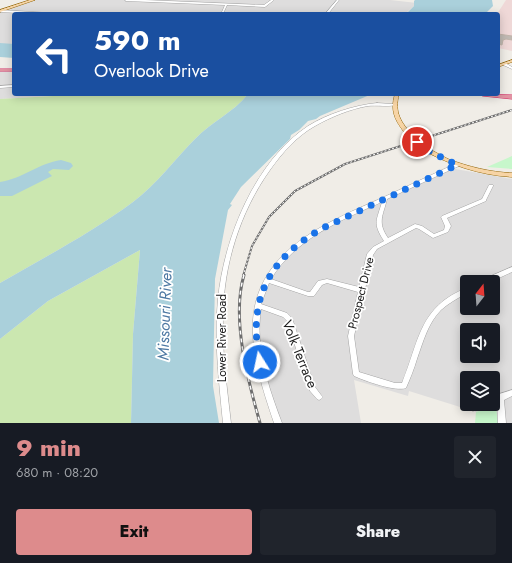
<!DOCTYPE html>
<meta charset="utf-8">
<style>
:root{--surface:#171b24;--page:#20242c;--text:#f1f3f6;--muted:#9ea1a6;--accent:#dd8b8c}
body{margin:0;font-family:Jost,sans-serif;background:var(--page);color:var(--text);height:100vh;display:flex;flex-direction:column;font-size:15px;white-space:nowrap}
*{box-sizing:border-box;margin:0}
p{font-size:13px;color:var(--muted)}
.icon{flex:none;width:22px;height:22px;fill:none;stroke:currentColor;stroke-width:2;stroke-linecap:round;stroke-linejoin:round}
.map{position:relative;height:423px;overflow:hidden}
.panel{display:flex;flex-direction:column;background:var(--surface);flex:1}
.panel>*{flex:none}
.guide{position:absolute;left:12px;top:12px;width:488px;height:84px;border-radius:4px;box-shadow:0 2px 10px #0003;background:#1a4fa0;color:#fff;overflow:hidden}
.needle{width:26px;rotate:17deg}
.buttons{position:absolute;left:460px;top:275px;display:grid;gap:8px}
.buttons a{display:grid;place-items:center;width:40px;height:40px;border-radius:4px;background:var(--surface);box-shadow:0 2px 10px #0003;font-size:20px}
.pin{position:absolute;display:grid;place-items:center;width:34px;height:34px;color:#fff;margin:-17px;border:2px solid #fff;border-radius:50%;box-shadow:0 1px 4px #0007}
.me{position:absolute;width:44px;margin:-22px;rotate:350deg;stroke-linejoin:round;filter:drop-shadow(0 0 3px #0008)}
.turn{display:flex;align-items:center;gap:14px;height:84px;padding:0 16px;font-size:18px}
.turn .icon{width:52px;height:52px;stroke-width:2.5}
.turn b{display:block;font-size:28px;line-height:34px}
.round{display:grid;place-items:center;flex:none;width:42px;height:42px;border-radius:4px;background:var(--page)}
.headline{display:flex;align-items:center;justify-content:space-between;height:68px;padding:0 16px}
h1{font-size:24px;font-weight:800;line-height:30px;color:var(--accent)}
.primary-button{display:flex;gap:8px;margin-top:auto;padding:8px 16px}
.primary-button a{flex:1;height:46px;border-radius:4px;background:var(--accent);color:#111;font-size:16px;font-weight:800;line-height:46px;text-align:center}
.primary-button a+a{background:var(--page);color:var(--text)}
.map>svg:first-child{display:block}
.residential{fill:#dedddd;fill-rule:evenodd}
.commercial{fill:#efd8d7}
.grass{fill:#cbe7b0}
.park{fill:#c7f7cb}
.water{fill:#aad0db}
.building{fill:#c0b9b3;stroke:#c1b4aa}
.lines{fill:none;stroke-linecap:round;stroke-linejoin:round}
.minor-casing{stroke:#a4a4a4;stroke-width:1}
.major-casing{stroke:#936608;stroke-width:1}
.highway-casing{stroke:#d23067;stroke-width:1}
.minor{fill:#fff;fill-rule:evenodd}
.major{fill:#f7d4a5;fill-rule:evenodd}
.highway{fill:#e293a2;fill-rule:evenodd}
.rail-far1-casing{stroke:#6e6e6e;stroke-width:2}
.rail-casing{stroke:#6e6e6e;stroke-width:3}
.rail-far1{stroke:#fff;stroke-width:1;stroke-dasharray:2;stroke-linecap:butt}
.rail{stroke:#fff;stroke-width:1.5;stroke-dasharray:4;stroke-linecap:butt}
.major-bridge-casing{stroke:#936608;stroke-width:5.5;stroke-linecap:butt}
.major-bridge{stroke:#f7d4a5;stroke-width:4.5}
.route{stroke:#1a73e8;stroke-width:7;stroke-dasharray:0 12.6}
.labels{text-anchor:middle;stroke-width:3.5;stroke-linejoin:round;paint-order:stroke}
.street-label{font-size:12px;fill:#202020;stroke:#fff}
.near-street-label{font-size:14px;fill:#202020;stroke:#fff}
.near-water-label{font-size:16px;font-style:italic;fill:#4e79a3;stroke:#fff}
</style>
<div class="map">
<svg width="512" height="423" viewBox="0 0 512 423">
<rect width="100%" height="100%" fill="#f0ede7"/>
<path class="residential" d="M33 0H390L417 3 405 14H14V45H0V11Z
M0 71H14V94H88L0 99Z
M450 168 512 179V423H496L491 406 476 412 409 391 408 396 354 380 361 423H278L257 348 258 305 274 268 297 244 323 228ZM467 282H493V308H467ZM467 330H493V356H467ZM467 378H493V404H467Z"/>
<path class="commercial" d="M506 0H512V51L498 48 497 14Z"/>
<path class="grass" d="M88 94H248C233 113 211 122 195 139 174 160 157 184 133 202 91 233 45 257 0 283V99Z
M140 250 133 334 131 423H0V339L48 301Z"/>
<path class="park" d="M512 156V169L487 167Z
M491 406 496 407 498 423H475L476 412Z"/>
<path class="water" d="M415 0H492L493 6 485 14H406L414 6V1Z
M0 43 14 44V58L0 57Z
M248 94H372L320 116 316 119 308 121 299 130 291 135 290 139 241 187 230 204 232 205 228 210 215 279 213 386 219 423H131L133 334 140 250 48 301 0 339V283C45 257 91 233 133 202 157 184 174 160 195 139 211 122 233 113 248 94Z
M61 160 71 163 73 166 69 170 53 169 48 172 52 176 12 196H0V182C22 179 39 163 61 160Z"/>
<path class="building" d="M498 34 512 36V40L506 39 503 40 502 45 498 44Z"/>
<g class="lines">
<g class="minor-casing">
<path id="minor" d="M125 0H145L264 5 271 0H274L265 7 227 5 223 14H221L225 5 126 1Z
M337 0H339L328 14H325Z
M0 10 50 13 51 14H36L0 12Z
M503 63H505L512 67V69L503 65Z
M14 85V87L0 88V86Z
M377 103 393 104 395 105C390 107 375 105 368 106 350 109 331 117 315 126 297 136 282 153 270 170 240 212 223 266 223 318 222 353 227 388 231 423H223C219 382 214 340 218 299 224 238 255 161 308 126 327 114 355 105 377 103Z
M455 164H459V166L387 199C383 216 377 222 388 238L415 224 422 226 434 234 444 230 445 226 441 217 442 216 482 199 489 185H493V186L486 200V201L447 218 451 226 448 232 433 238 419 229 416 228 377 249 373 255 354 336 359 372 395 383H402C419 342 419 306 467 288V293C458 298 449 303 441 310 428 323 423 342 417 359 414 369 410 379 406 388 396 392 365 381 354 376L353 374 348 336 358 292 327 283 322 285 314 296H308L269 283 261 304 287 313 292 318 315 387 321 395 323 397 321 399 319 400 317 399 310 391 287 321 283 317 261 309C255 348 268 386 282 423H274C263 390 251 355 253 320 258 249 328 222 384 197 408 186 431 175 455 164ZM382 202C377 220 372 223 384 241L373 247 367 254 359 287 327 279 318 281 310 292H308L271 279C295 239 341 220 382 202Z
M512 267V272L490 282H481L482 280Z
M512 390V396L504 400 506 423H498L497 402 493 404V396Z
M470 404H486L485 407 473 411 470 410 469 407Z"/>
</g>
<g class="major-casing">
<path id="major" d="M30 0H35L0 12V10Z
M512 60V62L498 67V65Z
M395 94H399C394 113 401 122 413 136L412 137H408C397 123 389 113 395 94Z
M423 146C432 150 440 155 448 159 469 167 490 172 512 173V177C479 175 450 165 421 149L420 148 421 147Z"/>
</g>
<g class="highway-casing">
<path id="highway" d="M0 69H14V71H0Z
M480 94 512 95V99L483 96Z"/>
</g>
<use href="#minor" class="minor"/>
<use href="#major" class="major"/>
<use href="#highway" class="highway"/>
<g class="rail-far1-casing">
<path id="rail-far1" d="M243 276 252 246 269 217 295 191 345 164 512 110"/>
</g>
<g class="rail-casing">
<path id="rail" d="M244 275C231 318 248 381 260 423"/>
</g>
<use href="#rail-far1" class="rail-far1"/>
<use href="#rail" class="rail"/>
<g class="major-bridge-casing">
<path id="major-bridge" d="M410 136 423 148"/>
</g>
<use href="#major-bridge" class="major-bridge"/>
</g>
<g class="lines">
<path class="route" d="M260 362C247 300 268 259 323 228L457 165 423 148 417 142"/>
</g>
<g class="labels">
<g class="street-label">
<text transform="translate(361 293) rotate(-76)" y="4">Prospect Drive</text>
<text transform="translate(222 338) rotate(-90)" y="4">Lower River Road</text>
</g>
<g class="near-street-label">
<text transform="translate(300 354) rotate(68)" y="5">Volk Terrace</text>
</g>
<g class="near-water-label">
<text transform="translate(164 314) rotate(-88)" y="6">Missouri River</text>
</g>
</g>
</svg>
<div class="buttons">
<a><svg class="needle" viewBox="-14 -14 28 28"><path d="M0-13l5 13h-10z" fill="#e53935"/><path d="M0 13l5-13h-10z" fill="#9ea1a6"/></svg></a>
<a><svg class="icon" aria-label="sound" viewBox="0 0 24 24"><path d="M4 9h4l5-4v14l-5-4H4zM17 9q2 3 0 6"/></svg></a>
<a><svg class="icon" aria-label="layers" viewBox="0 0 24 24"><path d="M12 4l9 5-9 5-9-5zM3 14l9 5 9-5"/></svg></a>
</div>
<div class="pin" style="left:417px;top:142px;background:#d93025"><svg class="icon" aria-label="arrive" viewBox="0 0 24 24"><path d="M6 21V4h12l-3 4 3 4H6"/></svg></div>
<svg class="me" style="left:260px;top:362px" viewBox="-20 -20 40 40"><circle r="17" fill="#1a73e8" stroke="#fff" stroke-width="3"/><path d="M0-11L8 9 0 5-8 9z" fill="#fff"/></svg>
<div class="guide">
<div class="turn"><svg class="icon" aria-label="left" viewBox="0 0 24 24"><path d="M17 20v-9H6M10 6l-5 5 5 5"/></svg><div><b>590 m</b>Overlook Drive</div></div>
</div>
</div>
<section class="panel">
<div class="headline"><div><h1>9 min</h1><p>680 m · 08:20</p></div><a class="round"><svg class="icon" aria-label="close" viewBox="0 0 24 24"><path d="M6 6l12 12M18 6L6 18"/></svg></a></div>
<div class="primary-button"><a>Exit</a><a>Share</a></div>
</section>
